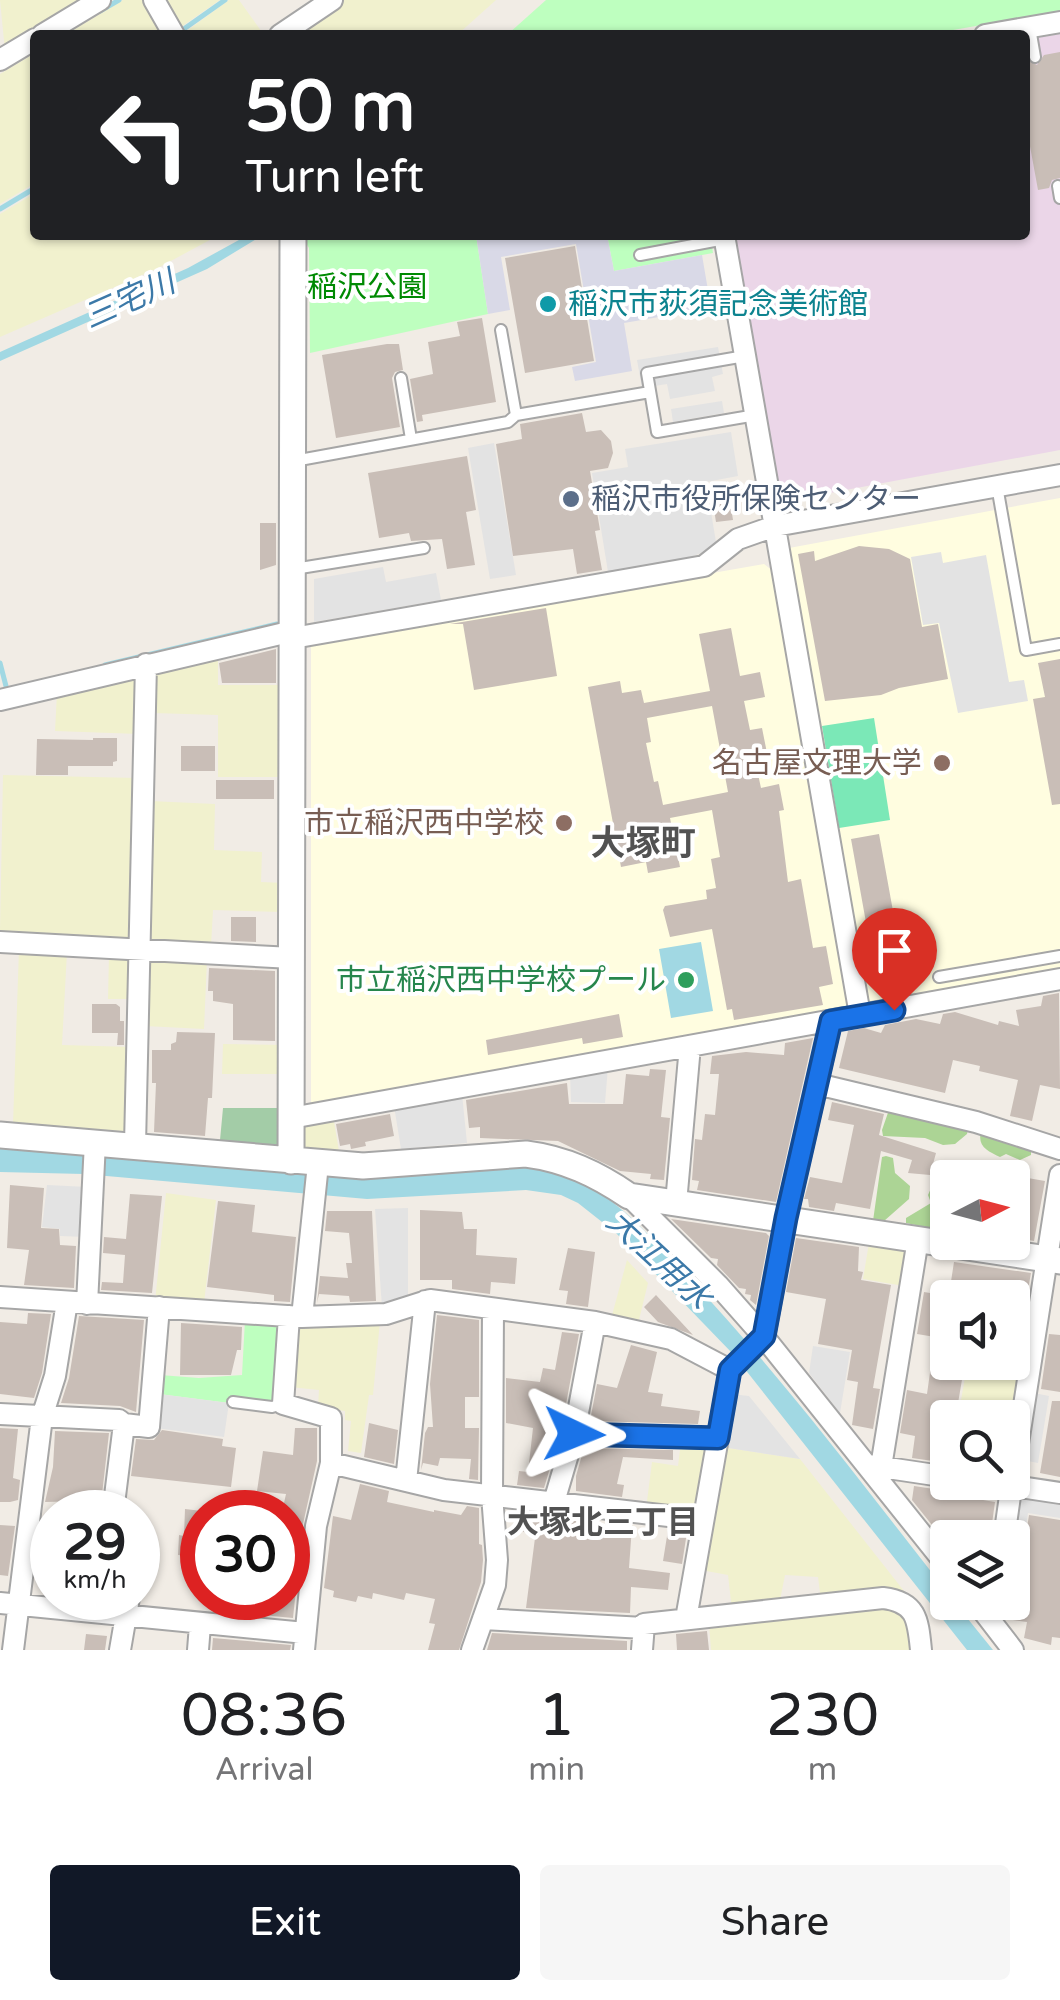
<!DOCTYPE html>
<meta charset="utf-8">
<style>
:root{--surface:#fff;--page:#f6f6f6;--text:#202124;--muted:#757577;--accent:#111827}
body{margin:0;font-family:"Varela Round","Noto Sans JP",sans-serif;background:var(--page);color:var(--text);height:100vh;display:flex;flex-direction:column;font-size:38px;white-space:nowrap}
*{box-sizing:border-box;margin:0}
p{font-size:32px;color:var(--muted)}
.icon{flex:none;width:55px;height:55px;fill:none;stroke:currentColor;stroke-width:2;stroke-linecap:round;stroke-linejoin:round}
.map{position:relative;height:1650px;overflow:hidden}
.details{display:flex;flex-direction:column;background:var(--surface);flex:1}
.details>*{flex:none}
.hud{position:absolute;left:30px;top:30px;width:1000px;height:210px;border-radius:10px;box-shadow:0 2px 8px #0004;background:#202124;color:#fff;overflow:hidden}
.needle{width:65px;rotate:84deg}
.tools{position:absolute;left:930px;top:1160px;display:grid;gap:20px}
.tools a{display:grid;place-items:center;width:100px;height:100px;border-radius:10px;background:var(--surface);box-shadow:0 2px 8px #0004;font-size:50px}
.speed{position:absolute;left:30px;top:1490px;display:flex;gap:20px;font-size:50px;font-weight:700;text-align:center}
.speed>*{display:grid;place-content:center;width:130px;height:130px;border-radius:50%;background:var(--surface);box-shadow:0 2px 8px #0004;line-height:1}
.speed small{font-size:25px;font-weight:400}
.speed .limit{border:15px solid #d22;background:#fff;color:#111}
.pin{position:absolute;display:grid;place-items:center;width:85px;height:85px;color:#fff;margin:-102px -42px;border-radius:50% 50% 50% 0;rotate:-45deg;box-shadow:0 0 10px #0007}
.pin .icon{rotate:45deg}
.me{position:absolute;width:110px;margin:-55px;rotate:92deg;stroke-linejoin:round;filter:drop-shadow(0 0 8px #0008)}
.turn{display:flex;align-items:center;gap:35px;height:210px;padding:0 50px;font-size:45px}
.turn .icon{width:130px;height:130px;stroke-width:2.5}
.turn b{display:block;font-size:70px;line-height:85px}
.eta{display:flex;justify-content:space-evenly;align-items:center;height:170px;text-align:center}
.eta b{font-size:60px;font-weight:600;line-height:70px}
.cta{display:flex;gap:20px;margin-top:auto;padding:20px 50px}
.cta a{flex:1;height:115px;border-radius:10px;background:var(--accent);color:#fff;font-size:40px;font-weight:600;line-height:115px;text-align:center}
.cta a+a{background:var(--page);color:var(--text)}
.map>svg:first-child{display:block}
.industrial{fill:#ebd6e8}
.education{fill:#fffde0}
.farmland{fill:#f1f1ce}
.forest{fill:#acd495}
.cemetery{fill:#a3cca7}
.park{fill:#beffbf}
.pitch{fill:#7be8b7}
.parking{fill:#e3e3e3}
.plaza{fill:#d9d9e7}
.water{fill:#a1d8e3}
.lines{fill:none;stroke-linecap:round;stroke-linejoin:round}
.stream{stroke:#a1d8e3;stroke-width:5}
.building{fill:#c9beb7;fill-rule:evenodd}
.service-casing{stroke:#a6a6a6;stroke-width:14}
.minor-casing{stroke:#a6a6a6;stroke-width:24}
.tertiary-casing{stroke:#a6a6a6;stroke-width:29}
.service{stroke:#fff;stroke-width:10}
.minor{stroke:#fff;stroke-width:20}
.tertiary{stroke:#fff;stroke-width:25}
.route-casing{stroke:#114b97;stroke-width:25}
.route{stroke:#1a73e8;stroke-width:18}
.culture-dot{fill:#0f9aa8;stroke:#fff;stroke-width:4}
.service-dot{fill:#5c6f8a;stroke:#fff;stroke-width:4}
.education-dot{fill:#8d6e63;stroke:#fff;stroke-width:4}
.leisure-dot{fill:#2e9e5b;stroke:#fff;stroke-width:4}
.labels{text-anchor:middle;stroke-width:8;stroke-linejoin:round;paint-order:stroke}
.park-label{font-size:30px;fill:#008a03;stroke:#fff}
.culture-label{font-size:30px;fill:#0d838f;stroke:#fff;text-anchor:start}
.service-label{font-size:30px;fill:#4e5e75;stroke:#fff;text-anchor:start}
.education-label{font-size:30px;fill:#785e54;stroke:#fff;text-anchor:end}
.leisure-label{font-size:30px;fill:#27864d;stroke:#fff;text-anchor:end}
.water-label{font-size:32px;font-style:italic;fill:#3c79a8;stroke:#fff}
.neighbourhood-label{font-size:32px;font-weight:bold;fill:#525252;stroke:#fff}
.quarter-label{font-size:35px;font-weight:bold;fill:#525252;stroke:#fff}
</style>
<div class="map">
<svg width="1060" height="1650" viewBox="0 0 1060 1650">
<rect width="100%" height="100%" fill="#f1ece5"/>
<path class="industrial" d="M1060 34V450L787 501 781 497 734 235H1025V40Z"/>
<path class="education" d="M1060 498V972L871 1006 865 1002 786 554 789 548Z
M764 564 773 571 849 1003 844 1011 317 1108 311 1103V643Z"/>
<path class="farmland" d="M0 0H90L5 51Z
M123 0H147L168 35H65Z
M160 0H220L178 29Z
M229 0H239L264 35H181Z
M341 0H496L457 35H290Z
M35 53V183L0 204V74Z
M35 193V235H219L156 269 0 337V214Z
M218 653V685H284V777H218V715L153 713 154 675 160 668Z
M133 674 140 680 139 734 55 731 57 693Z
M3 775 138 778 134 935 127 941 5 935 0 930Z
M150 801 215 804 214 850 262 852 261 882 284 883 283 912 213 910 211 946 154 944 147 936Z
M19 949 67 952 62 1045 131 1047 129 1126 123 1131 13 1124Z
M109 955H127L134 962V999H108Z
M154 956 207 959 204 1029 145 1026 147 964Z
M223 1044 284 1045V1074H222Z
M333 1116 339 1151 304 1149 298 1144 296 1132 305 1122Z
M166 1193 216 1200 204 1303 155 1302Z
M869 1243 900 1248 908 1257 904 1286 863 1279Z
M627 1260 648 1283 638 1324 611 1319Z
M380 1321 373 1395H369L361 1453 348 1451 351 1421 345 1420V1411L318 1407 319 1390 290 1387 294 1329 301 1324Z
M966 1372 1022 1381 1012 1418 958 1417Z
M681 1442 708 1445 697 1515 646 1509 652 1462 678 1466Z
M722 1447 800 1459 904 1591 821 1600 818 1577 785 1575 779 1605 732 1610 728 1575 701 1570Z
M881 1603 904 1610 914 1650H711L709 1623Z"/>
<path class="forest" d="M890 1107 968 1129 967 1134 955 1144 943 1145 925 1138 883 1136 882 1130Z
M981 1131 1031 1149V1155L1020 1160 1006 1154 1000 1157C988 1151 977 1147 981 1131Z
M886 1156 893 1158 895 1173 910 1186 909 1199 884 1221H873L882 1157Z
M939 1170 973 1177 948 1178 947 1226 935 1229 906 1223V1218L931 1203 928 1195Z"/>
<path class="cemetery" d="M223 1108H283V1139L275 1146 220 1140Z"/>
<path class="park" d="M546 0H1060V11L925 35H507Z
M301 235H476L488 314 310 353 309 248Z
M607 235H710L713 253 614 271Z
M245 1320 278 1323 282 1327 279 1396 271 1404 230 1397 229 1403 159 1394 160 1375 199 1378 242 1375Z"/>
<path class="pitch" d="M874 718 890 820 839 828 822 726Z"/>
<path class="parking" d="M718 347 723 374 712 377 715 391 670 399 667 384 642 388 637 360Z
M722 401 724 413 673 422 671 409Z
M731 432 738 476 706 482 716 542 704 552 685 559 608 572 592 473 628 467 625 449Z
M494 443 516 575 490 579 468 448Z
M941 552 943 563 986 555 1009 682 1024 680 1028 701 958 713 939 623 923 625 911 557Z
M383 567 386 582 436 573 441 600 314 622V579Z
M608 1067 605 1103 571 1102 570 1073Z
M462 1094 467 1143 401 1149 394 1106Z
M47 1185 88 1187 86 1237 60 1236V1229L42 1227Z
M408 1208V1300L382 1307 375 1209Z
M813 1346 850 1352 840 1413 809 1373Z
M1034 1393 1049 1396 1038 1463 1023 1460Z
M159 1394 229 1403 224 1437 156 1428Z
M731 1394 749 1396 800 1459 722 1447Z
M1025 1495 1060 1501V1518L1028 1513 1023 1548 1013 1546 1012 1538 1017 1499Z"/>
<path class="plaza" d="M476 235H607L614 271 702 255 711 308 624 323 632 371 575 381 572 367 596 362 576 244 501 257 510 310 488 314Z"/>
<path class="water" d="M248 235H263L207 269 0 361V352L188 268Z
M701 942 713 1011 671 1018 659 949Z
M0 1149C119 1155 237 1170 355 1178 427 1182 505 1149 573 1178 620 1199 653 1240 687 1276 781 1375 863 1485 947 1592L948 1602 955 1603 993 1650H967L733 1354 616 1233 578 1203 561 1195 526 1190 367 1199 84 1174 0 1172Z"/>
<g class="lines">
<path class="stream" d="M100 11 119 0
M181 31 225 0
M0 209 35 188
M0 663 7 690
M105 665 277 624"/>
</g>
<path class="building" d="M1060 52V178L1052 180 1049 188 1038 190 1025 119V59L1037 65 1044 55Z
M575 246 594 361 525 373 505 258Z
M482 318 496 402 422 415 423 421 417 422 410 379 433 374 428 342 460 336 457 322Z
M387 344H399L403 370 395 372 392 378 400 427 336 438 322 355Z
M582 413 586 432 601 430 611 441 613 453 608 468 590 471 600 530 595 531 602 570 577 574 573 549 513 556 496 444 522 439 520 424Z
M467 456 476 510 466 512 475 565 447 569 442 539 411 541 409 533 379 538 368 473Z
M727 481 733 520 716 522 710 484Z
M260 523H276V565L260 570Z
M859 546 889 549 910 559 922 627 938 624 948 679 899 688 881 695 825 701 798 554 814 551 815 561Z
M546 608 557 676 474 690 463 624H450Z
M731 628 740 676 760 672 765 697 744 701 750 730 762 728 768 758 755 760 761 788 779 784 784 810 779 811 788 882 801 879 813 948 826 946 833 984 819 987 823 1005 734 1020 732 1009 727 1010 712 929 670 937 663 910 665 906 707 899 706 890 716 888 711 859 720 857 712 810 670 818 680 867 648 873 646 862 621 867 588 687 620 681 622 693 641 690 644 703 710 691 699 634ZM712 706 728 792 663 805 658 781 654 782 646 743 651 742 647 718Z
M276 649V683H222L219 663Z
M1060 659V804L1052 805 1033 699 1045 697 1038 663Z
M93 738H117V761L113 762V766H68V775H36L37 739 93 740Z
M181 746H215V771H181Z
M216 780H274V799H216Z
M879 834 895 922 867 928 851 839Z
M231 917H256V942L231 941Z
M209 968 275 971V1041L233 1040V1004L213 1001V991H208Z
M1059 993 1060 1089 1040 1085 1032 1121 1010 1116 1018 1080 979 1071 980 1066 953 1060 945 1093 839 1068 848 1031 864 1028 881 1033 885 1025 916 1019 940 1024 943 1014 955 1012 998 1025 999 1021 1019 1026 1016 1010 1041 1006 1043 996Z
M92 1004H116L120 1007V1021H124V1045H117L118 1033H92Z
M619 1014 623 1037 583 1044 582 1038 488 1055 486 1040Z
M177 1032 215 1033 212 1098H208L205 1136 154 1132 156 1083H152V1050H171V1044L176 1042Z
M813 1038 776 1202 697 1190 699 1181 692 1180 695 1139 702 1140 705 1114 715 1115 719 1074H710L712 1056 746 1052 784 1055 785 1043Z
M650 1069 666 1070 661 1117 670 1118 664 1180 650 1179 651 1174 620 1171 558 1141 480 1138V1127L469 1128 466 1100 567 1083 569 1104H623L626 1074 649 1076Z
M832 1102 884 1114 879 1135 936 1153 930 1175 908 1173 912 1160 881 1151 870 1209 836 1203 834 1211 809 1207 808 1199H804L810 1177 842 1183 854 1125 828 1120Z
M390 1114 394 1136 365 1142 366 1146 351 1149 350 1144 340 1146 336 1124Z
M1022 1177 1045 1181 1034 1241 1012 1237V1219Z
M10 1185 44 1188 41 1228 59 1229 60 1245 76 1246 74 1288 24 1285 29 1250 7 1248Z
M130 1194 162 1196 152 1293 101 1290 102 1282 123 1283 125 1255 103 1253 104 1237 126 1239Z
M218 1201 255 1205 252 1232 296 1237 290 1302 274 1301V1295L207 1287Z
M420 1210 462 1212 464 1229H477L476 1255 517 1258 515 1284 491 1282 490 1294 452 1289V1280H420Z
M327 1211H372L376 1301 350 1302 349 1296 319 1294 317 1303 320 1276 348 1278 346 1263H352L349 1233 325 1231Z
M671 1219 766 1233 769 1236 756 1305 750 1300 751 1295 745 1294 746 1289 739 1288 717 1265 718 1259 711 1258Z
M796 1238 859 1247 858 1271 863 1272 861 1280 891 1285 873 1388 880 1389 873 1429 852 1425 858 1382 847 1380 852 1350 818 1344 826 1299 786 1292Z
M568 1248 595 1252 588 1307 566 1304 568 1291 559 1290Z
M954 1262 1031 1273 1026 1301 950 1288Z
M924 1292 948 1296V1362H965L956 1415 948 1418 947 1463 912 1458 915 1436 900 1433 907 1390 927 1394 935 1337 917 1334Z
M656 1295 693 1335 658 1322 644 1307Z
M28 1313 51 1314 42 1373 34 1398 0 1394V1322L27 1324Z
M437 1315 479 1320V1397H465V1428H479L478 1480 469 1479 471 1459 440 1458 438 1466 423 1463 421 1470 425 1433 428 1427H433L430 1384Z
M79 1316 144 1320 136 1412 120 1406 61 1403 69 1378Z
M181 1323 242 1327 241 1350H237L231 1375H180Z
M562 1332 579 1334 561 1431 544 1488 517 1485 519 1471 528 1472 533 1428 506 1423V1378L540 1382 543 1368 555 1370Z
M1049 1334 1060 1335V1392L1041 1389Z
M1012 1337 1021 1338 1014 1377 974 1371V1362H1012Z
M631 1345 657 1352 648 1392 663 1394 661 1406 700 1411 698 1424 590 1421 597 1384 617 1388Z
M1052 1401H1060V1477L1040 1473Z
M369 1423 398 1430 394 1464 364 1457Z
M0 1428 18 1429 13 1478 20 1480 18 1500 10 1502H0Z
M295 1428H317V1461L301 1533 288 1531V1512H282L286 1494 257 1491 263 1451 293 1455Z
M162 1430 223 1439 222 1446 236 1448 231 1487 131 1476 136 1439 154 1440Z
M55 1431 109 1433 100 1512H83L84 1501 45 1502 53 1467Z
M584 1448 673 1450V1460L623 1457 617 1484 624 1485 622 1497 576 1491V1476Z
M360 1484 389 1491 387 1502 434 1512V1510L461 1515 467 1506 479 1508V1544L482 1545 483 1560 481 1582 459 1650H428L435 1624 429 1623 435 1599 406 1593 404 1600 373 1593 372 1599 358 1596 356 1602 333 1597 334 1591 324 1588 333 1516 351 1520Z
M914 1486 947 1491 959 1486 966 1487 965 1497 995 1502 990 1538 959 1532 958 1536 940 1535 912 1500Z
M185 1509 202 1511V1557L178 1555 179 1535 184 1536Z
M524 1513 586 1520 585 1530 614 1533 615 1524 632 1526 629 1568 670 1573 668 1590 631 1587 630 1613 526 1608 535 1538 532 1537V1533L523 1532Z
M1029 1515 1060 1520V1638L1052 1637 1051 1645 1024 1638 1027 1622 1006 1619 1002 1602H1012V1586L1022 1588 1029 1547H1024Z
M0 1525 15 1526 8 1576 0 1575Z
M668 1530 687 1532 682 1564 663 1561Z
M288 1549 300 1551 293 1618 219 1611 221 1598H288Z
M707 1631 709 1650H677L676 1634Z
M492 1633 627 1641V1650H487Z
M86 1634 107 1636 105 1650H84Z
M213 1638 291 1645 290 1650H212Z"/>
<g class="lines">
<g class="service-casing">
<path id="service" d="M1030 28 1035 57
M1058 186 1060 198
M640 255 725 239
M501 330 516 415
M745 356 647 373 657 432 756 415
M401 378 411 439
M294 461 508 422 516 415 650 392
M997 486 1026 650 1060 644
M294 569 424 548
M939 977 1060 956
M233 1402 272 1407 283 1404
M288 1540 314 1544"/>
</g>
<g class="minor-casing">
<path id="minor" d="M154 0 174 35
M42 35 100 0
M280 35 332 0
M985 35 1060 22
M0 60 35 39
M724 235 860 1015
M293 638 704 566 738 539 775 526 1060 475
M0 700 293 631
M0 942 292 958
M817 1084 976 1122 1060 1149
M291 1118 1060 979
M135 1145 146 664
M629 1196 718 1285 764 1337 948 1567
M676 1203 690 1046
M0 1297 302 1317 386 1314 430 1300 595 1322 671 1339 730 1370
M87 1304 95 1142
M289 1316 283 1404 331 1418V1463L316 1526 304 1650
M302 1317 318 1164
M0 1414 119 1420 124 1424
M574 1434 718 1438
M331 1463 444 1490 703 1520
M868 1465 948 1477
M881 1467 918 1239
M406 1481 425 1301
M987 1482 1060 1493
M1012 1482 1060 1175
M554 1502 574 1434 595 1322
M113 1512 124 1424 149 1427 159 1307
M1004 1538 1012 1482
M976 1602 1013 1650
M0 1603 305 1633
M483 1619 644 1628
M686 1619 730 1370 764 1337 786 1218 831 1021
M13 1650 42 1417 55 1376 67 1302
M120 1650 129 1598
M198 1650 200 1625
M472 1650 495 1585 497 1560 492 1495 493 1309
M642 1650 644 1624 883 1598C917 1602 918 1620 921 1650"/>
</g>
<g class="tertiary-casing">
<path id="tertiary" d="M0 1135 363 1166 526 1154C565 1159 597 1174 629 1196L1060 1261
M291 1161 293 235"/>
</g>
<use href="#service" class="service"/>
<use href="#minor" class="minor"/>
<use href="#tertiary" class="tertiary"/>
</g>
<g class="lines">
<g class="route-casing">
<path id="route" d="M574 1434 718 1438 730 1370 764 1336 786 1218 831 1021 894 1010"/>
</g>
<use href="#route" class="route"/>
</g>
<circle class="culture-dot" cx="548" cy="304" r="10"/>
<circle class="service-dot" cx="571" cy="499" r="10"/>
<g class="education-dot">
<circle cx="942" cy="763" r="10"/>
<circle cx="564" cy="823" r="10"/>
</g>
<circle class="leisure-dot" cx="686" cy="980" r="10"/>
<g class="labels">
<g class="park-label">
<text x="367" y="297">稲沢公園</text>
</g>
<g class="culture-label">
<text x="568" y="314">稲沢市荻須記念美術館</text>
</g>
<g class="service-label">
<text x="591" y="509">稲沢市役所保険センター</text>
</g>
<g class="education-label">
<text x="922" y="773">名古屋文理大学</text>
<text x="544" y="833">市立稲沢西中学校</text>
</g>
<g class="leisure-label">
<text x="666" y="990">市立稲沢西中学校プール</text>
</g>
<g class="water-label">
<text transform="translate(129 299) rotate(-24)" y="11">三宅川</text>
<text transform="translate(659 1259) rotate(43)" y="11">大江用水</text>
</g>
<g class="neighbourhood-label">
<text x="603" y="1533">大塚北三丁目</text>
</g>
<g class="quarter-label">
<text x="643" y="855">大塚町</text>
</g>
</g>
</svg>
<div class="tools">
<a><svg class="needle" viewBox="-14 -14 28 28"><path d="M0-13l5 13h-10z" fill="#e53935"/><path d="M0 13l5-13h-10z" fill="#757577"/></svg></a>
<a><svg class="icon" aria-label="sound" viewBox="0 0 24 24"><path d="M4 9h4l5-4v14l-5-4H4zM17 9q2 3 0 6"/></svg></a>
<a><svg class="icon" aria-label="search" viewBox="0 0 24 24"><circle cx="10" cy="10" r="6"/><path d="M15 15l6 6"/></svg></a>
<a><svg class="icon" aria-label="layers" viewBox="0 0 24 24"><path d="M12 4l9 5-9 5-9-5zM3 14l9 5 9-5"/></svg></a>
</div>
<div class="speed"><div>29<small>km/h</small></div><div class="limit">30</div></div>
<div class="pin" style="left:894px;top:1010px;background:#d93025"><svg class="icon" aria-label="arrive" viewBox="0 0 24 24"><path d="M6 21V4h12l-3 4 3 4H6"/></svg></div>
<svg class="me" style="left:574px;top:1434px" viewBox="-20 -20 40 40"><path d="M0-17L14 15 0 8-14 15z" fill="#1a73e8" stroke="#fff" stroke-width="4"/></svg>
<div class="hud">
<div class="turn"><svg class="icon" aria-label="left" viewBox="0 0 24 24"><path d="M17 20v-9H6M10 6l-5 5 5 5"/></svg><div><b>50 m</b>Turn left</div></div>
</div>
</div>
<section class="details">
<div class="eta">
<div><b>08:36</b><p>Arrival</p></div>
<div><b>1</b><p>min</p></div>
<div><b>230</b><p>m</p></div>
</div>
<div class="cta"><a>Exit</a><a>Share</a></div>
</section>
